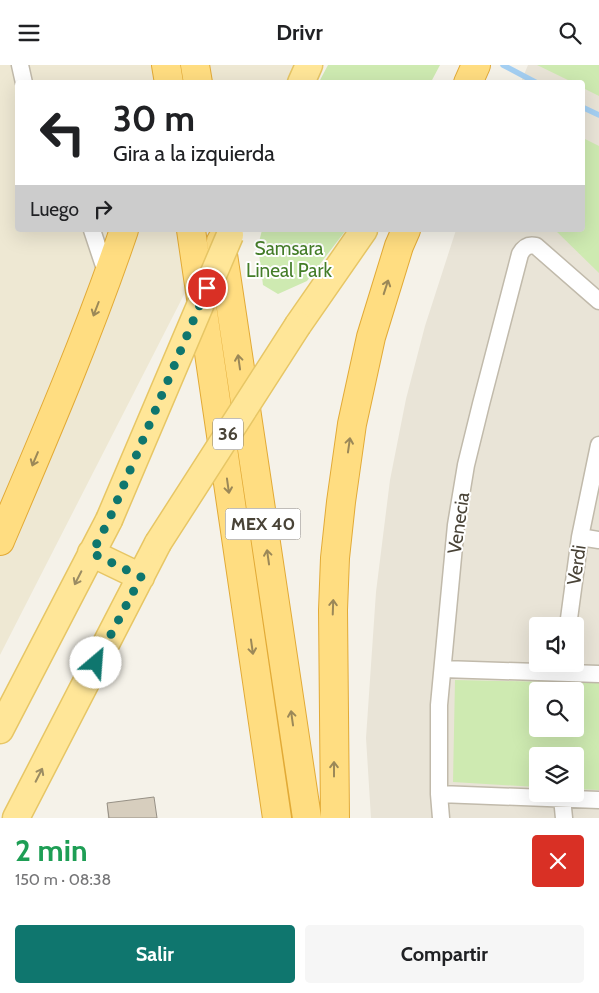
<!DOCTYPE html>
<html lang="es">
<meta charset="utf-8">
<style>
:root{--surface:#fff;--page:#f6f6f6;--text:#202124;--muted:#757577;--accent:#0f766e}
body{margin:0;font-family:Cabin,sans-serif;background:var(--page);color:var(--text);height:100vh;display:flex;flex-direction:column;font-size:19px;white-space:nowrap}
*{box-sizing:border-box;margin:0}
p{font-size:16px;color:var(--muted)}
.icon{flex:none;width:28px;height:28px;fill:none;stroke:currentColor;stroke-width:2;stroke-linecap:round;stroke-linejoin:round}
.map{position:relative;height:753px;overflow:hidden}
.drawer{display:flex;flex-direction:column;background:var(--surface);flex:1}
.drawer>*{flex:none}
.guide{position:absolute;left:15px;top:15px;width:570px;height:152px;border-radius:5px;box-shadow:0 5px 20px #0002;background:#fff;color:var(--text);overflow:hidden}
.buttons{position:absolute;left:529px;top:552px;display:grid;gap:10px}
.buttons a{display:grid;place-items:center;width:55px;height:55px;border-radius:5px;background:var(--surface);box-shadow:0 5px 20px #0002;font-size:25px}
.pin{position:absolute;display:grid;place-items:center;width:42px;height:42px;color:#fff;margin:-21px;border:2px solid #fff;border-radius:50%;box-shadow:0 1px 5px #0007}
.me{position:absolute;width:55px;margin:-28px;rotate:27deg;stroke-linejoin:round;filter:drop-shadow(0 0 4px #0008)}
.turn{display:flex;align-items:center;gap:18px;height:105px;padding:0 15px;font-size:22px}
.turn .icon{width:65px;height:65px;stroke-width:2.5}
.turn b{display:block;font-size:35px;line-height:42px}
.then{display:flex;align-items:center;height:48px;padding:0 15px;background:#0003;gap:10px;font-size:19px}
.round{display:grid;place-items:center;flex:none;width:52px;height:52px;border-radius:5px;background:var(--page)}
.summary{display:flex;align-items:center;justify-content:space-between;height:85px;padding:0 15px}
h1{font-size:30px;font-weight:700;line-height:38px;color:#1e9e55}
.button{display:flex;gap:10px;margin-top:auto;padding:10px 15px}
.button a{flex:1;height:58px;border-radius:5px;background:var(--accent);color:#fff;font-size:20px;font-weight:700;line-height:58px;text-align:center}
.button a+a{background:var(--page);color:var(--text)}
header{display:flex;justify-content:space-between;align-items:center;height:65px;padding:0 15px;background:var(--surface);font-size:22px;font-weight:700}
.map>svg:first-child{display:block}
.residential{fill:#e9e4d7;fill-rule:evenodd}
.education{fill:#eee8d3}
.green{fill:#ceeab1;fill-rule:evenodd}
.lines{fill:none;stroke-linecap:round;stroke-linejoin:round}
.stream{stroke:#a4cff2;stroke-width:5.5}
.minor-casing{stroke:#c1baab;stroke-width:19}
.primary-casing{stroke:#e7c665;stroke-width:29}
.trunk-casing{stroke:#e2aa36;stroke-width:30}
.minor{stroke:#fff;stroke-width:16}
.primary{stroke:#ffe698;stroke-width:26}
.trunk{stroke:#ffdd81;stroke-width:28}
.primary-bridge-casing{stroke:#e7c665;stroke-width:29;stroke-linecap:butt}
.primary-bridge{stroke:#ffe698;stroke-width:26}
.wall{fill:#b9b1a3}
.building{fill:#d7cebe;stroke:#969085}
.oneway{stroke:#9b8858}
.oneway2{stroke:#9b8c63}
.route{stroke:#0f766e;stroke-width:9;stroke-dasharray:0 16.2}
.labels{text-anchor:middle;stroke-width:4;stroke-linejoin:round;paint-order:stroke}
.shield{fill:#fff;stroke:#807b73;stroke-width:1}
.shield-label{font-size:18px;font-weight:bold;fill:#494337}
.park-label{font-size:19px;fill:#447d28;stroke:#fff}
.street-label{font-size:19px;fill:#494337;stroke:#fff}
</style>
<header><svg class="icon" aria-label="menu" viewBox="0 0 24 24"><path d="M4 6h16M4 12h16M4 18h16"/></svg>Drivr<svg class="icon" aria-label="search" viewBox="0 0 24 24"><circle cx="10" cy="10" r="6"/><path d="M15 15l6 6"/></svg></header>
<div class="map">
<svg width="599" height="753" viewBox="0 0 599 753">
<rect width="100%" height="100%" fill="#f5f2e9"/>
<path class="residential" d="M528 0H599V753H371L366 673 376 527 390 415 406 334 425 261 456 165H582V18L521 17ZM538 561H575V599H538ZM538 626H575V664H538ZM538 691H575V729H538Z"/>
<path class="education" d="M0 0H301L292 17 18 18V165H217L0 590Z"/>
<path class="green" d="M328 0H440L431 17H319Z
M537 0H599V31L583 23 582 18 572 17Z
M583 73 599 81V208L555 165H582Z
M262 165H346L307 216 278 229 263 220 258 181Z
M455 615 599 618V725L575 724V691H538L537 722 453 717ZM575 626V664H538V626Z"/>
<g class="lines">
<path class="stream" d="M503 0 537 18
M582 42 599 50"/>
<g class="minor-casing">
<path id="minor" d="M20 0 24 18
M92 165 107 210
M580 472 599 475
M568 561 580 472 599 380
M443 604 599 609
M439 729 599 735
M562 733 564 753
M441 753 439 729V640L456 460 466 400 481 339 520 189C524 182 528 179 536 181L599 236"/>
</g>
<g class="primary-casing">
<path id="primary" d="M301 18 309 0
M298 260 364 165
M91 488 141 512
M0 665 109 455
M16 753 158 478"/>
</g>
<g class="trunk-casing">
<path id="trunk" d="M166 0 169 18
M195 0 198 18
M468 18 476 0
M191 165 277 753
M221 176 307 753
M0 476C44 373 88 271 124 165
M335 753 333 545 335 493 341 437 352 359 371 272 399 181 406 165"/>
</g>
<use href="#minor" class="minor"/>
<use href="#primary" class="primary"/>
<use href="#trunk" class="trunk"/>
<g class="primary-bridge-casing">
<path id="primary-bridge" d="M109 455 230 170
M158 478 298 260"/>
</g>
<use href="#primary-bridge" class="primary-bridge"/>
</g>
<path class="wall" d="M107 738 157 753H108Z"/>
<path class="building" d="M154 732 157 753H109L107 738Z"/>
<defs><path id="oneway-shaft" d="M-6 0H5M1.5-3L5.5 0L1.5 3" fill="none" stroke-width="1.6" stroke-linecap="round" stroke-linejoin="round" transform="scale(1.25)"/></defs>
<g class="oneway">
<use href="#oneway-shaft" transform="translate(386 222) rotate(-72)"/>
<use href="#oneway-shaft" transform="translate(96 244) rotate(111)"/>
<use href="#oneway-shaft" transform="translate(239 297) rotate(-98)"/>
<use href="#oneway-shaft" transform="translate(349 380) rotate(-82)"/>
<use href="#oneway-shaft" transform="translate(35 394) rotate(113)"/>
<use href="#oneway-shaft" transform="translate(228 421) rotate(82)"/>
<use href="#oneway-shaft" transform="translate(268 492) rotate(-98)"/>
<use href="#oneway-shaft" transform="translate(333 542) rotate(-88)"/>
<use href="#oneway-shaft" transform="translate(252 582) rotate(82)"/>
<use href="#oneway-shaft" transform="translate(292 653) rotate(-98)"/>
<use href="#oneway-shaft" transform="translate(334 704) rotate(-90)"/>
</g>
<g class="oneway2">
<use href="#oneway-shaft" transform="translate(78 513) rotate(117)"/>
<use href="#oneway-shaft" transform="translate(39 710) rotate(-63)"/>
</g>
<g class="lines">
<path class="route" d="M96 598 141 512 92 488 109 455 207 223"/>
</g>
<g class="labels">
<g class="shield">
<rect x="213" y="353.5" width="30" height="31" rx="4"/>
<rect x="225.5" y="443.5" width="75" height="31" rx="4"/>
</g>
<g class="shield-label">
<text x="228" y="375">36</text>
<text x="263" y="465">MEX 40</text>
</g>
<g class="park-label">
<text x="289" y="190">Samsara<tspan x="289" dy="22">Lineal Park</tspan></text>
</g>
<g class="street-label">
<text transform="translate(458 458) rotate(-82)" y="7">Venecia</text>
<text transform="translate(576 500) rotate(-82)" y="7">Verdi</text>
</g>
</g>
</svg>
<div class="buttons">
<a><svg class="icon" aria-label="sound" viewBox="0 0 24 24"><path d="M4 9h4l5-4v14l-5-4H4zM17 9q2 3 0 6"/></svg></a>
<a><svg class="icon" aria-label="search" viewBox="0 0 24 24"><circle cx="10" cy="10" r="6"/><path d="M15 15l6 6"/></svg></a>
<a><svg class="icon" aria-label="layers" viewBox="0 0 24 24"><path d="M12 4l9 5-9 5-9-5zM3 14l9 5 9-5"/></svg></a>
</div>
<div class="pin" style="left:207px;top:223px;background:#d93025"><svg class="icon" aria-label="arrive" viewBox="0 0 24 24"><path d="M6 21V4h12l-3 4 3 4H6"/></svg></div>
<svg class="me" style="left:96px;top:598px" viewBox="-20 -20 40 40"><circle r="19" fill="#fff"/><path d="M0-13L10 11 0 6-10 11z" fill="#0f766e"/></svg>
<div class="guide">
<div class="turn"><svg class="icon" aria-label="left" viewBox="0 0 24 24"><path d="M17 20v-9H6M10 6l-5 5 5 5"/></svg><div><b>30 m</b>Gira a la izquierda</div></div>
<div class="then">Luego<svg class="icon" aria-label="right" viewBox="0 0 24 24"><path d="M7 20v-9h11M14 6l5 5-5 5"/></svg></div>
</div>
</div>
<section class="drawer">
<div class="summary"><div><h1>2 min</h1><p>150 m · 08:38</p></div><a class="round" style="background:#d93025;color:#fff"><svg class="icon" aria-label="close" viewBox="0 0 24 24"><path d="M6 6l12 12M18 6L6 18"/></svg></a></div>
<div class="button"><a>Salir</a><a>Compartir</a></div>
</section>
